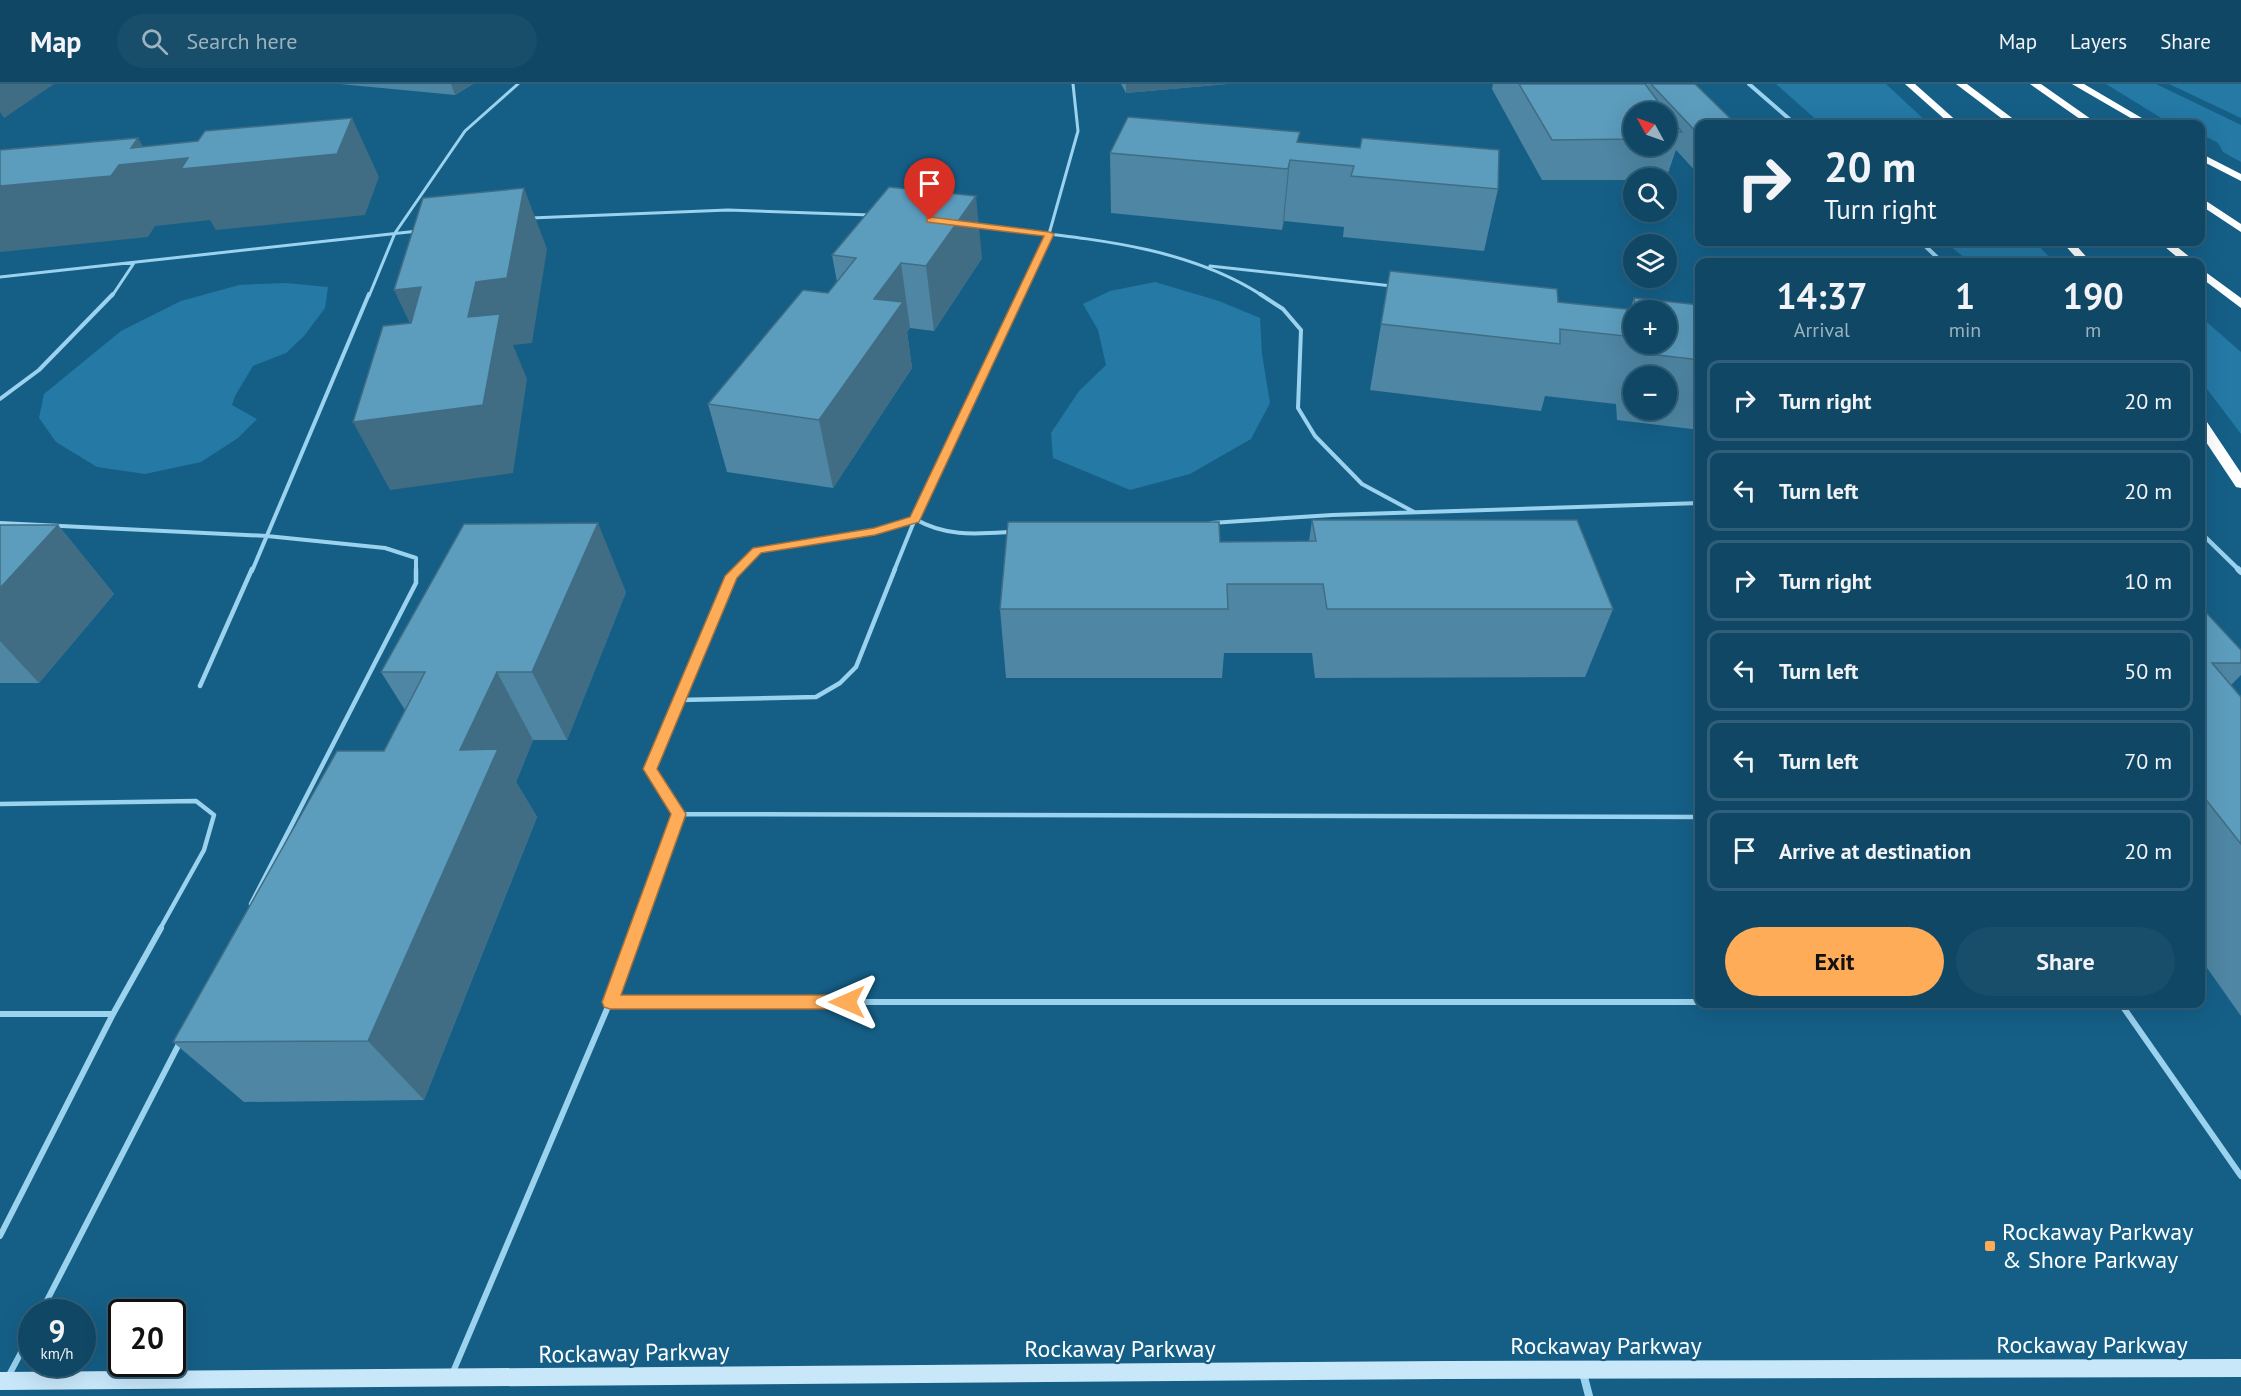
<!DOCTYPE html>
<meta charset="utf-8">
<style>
:root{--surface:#104765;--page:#194e6b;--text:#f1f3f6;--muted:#9cb2bf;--line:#305f79;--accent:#ffac58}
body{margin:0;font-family:"PT Sans",sans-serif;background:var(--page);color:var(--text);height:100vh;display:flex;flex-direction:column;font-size:22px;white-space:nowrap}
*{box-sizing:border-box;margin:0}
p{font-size:20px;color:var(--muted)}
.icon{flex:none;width:33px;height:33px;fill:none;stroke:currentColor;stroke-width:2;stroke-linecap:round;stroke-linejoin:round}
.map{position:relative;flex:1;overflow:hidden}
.panel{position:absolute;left:1695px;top:174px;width:510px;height:750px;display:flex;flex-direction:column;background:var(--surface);border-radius:12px;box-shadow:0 6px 24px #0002,0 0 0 2px var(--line)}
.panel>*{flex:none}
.banner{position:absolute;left:1695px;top:36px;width:510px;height:126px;border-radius:12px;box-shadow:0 6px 24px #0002,0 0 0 2px var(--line);background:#104765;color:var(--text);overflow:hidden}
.needle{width:39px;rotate:310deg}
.tools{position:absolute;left:1623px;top:18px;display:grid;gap:12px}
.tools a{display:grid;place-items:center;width:54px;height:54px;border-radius:50%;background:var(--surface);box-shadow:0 6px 24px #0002,0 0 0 2px var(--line);font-size:30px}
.speed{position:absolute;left:18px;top:1215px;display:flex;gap:12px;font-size:30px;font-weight:700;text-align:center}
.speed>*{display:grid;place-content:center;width:78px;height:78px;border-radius:50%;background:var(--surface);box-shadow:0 6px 24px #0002,0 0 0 2px var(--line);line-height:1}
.speed small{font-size:15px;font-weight:400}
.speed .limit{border:3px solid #111;border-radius:9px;background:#fff;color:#111}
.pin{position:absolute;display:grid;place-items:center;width:51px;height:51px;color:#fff;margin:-62px -26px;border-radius:50% 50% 50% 0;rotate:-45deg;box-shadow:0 0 6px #0007}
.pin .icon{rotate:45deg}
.me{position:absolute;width:66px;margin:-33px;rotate:270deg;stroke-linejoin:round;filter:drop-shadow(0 0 4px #0008)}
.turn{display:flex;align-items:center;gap:21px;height:126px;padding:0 30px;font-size:27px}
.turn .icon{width:78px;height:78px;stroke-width:2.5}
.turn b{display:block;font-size:42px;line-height:51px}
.eta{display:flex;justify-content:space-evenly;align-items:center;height:102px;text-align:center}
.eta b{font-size:36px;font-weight:800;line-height:42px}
.primary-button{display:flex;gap:12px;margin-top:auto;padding:12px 30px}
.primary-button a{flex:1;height:69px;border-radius:36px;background:var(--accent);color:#111;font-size:24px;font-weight:800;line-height:69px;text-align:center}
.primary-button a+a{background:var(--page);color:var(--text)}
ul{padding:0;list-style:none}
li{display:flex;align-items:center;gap:18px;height:81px;margin:0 12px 9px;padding:0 18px;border:3px solid var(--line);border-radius:12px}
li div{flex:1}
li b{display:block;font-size:22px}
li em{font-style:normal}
header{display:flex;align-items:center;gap:36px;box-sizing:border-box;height:84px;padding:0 30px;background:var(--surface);border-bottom:2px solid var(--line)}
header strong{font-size:28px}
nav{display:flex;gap:33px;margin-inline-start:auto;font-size:21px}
.search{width:420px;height:54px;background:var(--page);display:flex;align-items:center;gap:15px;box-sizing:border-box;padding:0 21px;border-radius:33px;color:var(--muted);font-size:22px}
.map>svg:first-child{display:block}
.green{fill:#2479a5}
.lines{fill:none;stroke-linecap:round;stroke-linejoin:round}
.service-far3{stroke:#9bd2ee;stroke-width:3}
.service-far2{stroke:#9bd2ee;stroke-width:4}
.service-far1{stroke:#9bd2ee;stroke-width:4.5}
.service{stroke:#9bd2ee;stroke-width:6}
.minor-far3{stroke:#9bd2ee;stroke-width:4}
.minor-far2{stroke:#9bd2ee;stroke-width:4.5}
.minor-far1{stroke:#9bd2ee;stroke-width:6}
.minor{stroke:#9bd2ee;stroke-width:8}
.secondary{fill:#c8e8fa;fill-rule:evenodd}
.motorway{fill:#fff;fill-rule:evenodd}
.wall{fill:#4f86a3;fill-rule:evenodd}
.shaded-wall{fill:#406d84}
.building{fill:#5c9cbd;stroke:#406d84;stroke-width:1.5}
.route{fill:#ffac58;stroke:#a67039;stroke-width:1.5}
.poi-dot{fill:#ffac58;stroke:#155f87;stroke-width:2}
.labels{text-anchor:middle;stroke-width:4.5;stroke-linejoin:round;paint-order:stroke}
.near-poi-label{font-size:24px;fill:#fff;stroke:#155f87;text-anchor:start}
.near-street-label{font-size:24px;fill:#fff;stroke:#155f87}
</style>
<header>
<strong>Map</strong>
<div class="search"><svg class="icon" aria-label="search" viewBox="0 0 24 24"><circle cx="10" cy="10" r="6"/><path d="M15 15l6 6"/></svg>Search here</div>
<nav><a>Map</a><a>Layers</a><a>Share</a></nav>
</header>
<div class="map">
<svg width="2241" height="1312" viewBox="0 0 2241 1312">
<rect width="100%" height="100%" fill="#155f87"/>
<path class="green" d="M1776 0H1886L1929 40H1821Z
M2106 0H2156L2241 41V78L2223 68 2218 59 2201 50 2200 40H2171Z
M2169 0H2241V34Z
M1945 158H2035L2054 178H1970Z
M1155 198 1219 217 1260 234 1262 270 1270 319 1251 355 1190 390 1130 406 1053 374 1051 349 1079 307 1106 281 1098 246 1083 220 1110 207Z
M286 199 328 203 325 224 304 252 286 269 253 282 235 312 232 321 257 335 238 354 201 378 145 390 97 383 56 358 39 334 44 310 121 247 181 217 239 201Z
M2201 233 2241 268V350L2201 297Z"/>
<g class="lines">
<path class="service-far3" d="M531 134 728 126 870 131
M974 141C1070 154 1179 157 1263 212
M1210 182 1392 202
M0 193 418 147
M112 212 134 179
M369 212 395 149 465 47 518 0
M1019 212 1049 150 1078 47 1073 0"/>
<path class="service-far2" d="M1260 210 1283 225 1301 246 1298 324 1315 352 1362 400 1414 428
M0 315 39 286 113 210
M0 439 267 452 385 464 416 474V487
M1211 439 1332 431 1700 419
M1011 448C976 450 946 453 915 435L924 411 1020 210
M252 487 369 210
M736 487 757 466 875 447 915 435
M894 487 915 435"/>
<path class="service-far1" d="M200 602 252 485
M679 616 816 613 840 599 856 583 895 485
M0 720 196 717 214 731 204 766 160 845
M679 730 1700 733
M679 730 650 685 731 492 738 485
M251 820 416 499V485
M637 845 679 730"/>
<path class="service" d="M637 844 610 918H1700
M2121 920 2241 1092
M0 930H113
M0 1152 113 930 161 844
M41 1228 180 958
M453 1288 610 918
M8 1293 32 1248"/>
<path class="minor-far3" d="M1749 0 1795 40
M1921 158 1942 178"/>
<path class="minor-far2" d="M2200 448 2240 487"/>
<path class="minor-far1" d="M2238 485 2241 488"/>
<path class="minor" d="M1583 1289 1589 1312"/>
<path class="secondary" d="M2241 1275V1293L1447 1295 0 1306V1288L1447 1277Z"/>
<path class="motorway" d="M1905 0H1915L1960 40H1950Z
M1956 0H1967L2020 40H2009Z
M2030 0H2041L2098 40H2087Z
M2072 0H2084L2152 40H2141Z
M2200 69 2241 90V97L2200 76Z
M2200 113 2241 140V148L2200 121Z
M2062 158H2073L2091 178H2080Z
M2159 158H2171L2196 178H2183Z
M2200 184 2241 214V224L2200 193Z
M2200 334 2205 335 2241 389V404L2236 403 2200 349Z"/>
</g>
<path class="wall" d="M340 0H473L455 11Z
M1121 0H1227L1126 9Z
M1493 0H1695L1700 40V92L1676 66 1668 89H1648L1647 94H1634V96H1542L1492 5ZM1634 28H1666V62H1634Z
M1299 58 1498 105 1484 167 1343 153 1344 143 1284 137 1282 146 1111 129 1110 69Z
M832 171 982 174 934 247 910 244 907 248 912 284 833 404 727 388 708 320 828 209 837 198Z
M1390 187 1558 218 1630 226 1634 214 1700 221V346L1617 336 1616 320 1545 312 1541 327 1370 306ZM1634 226 1666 260H1634ZM1634 292H1666V326H1634Z
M1312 436 1613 525 1585 593 1315 594 1312 569H1224L1222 594H1006L1000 525 1220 458 1309 457Z
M0 441H58L114 510 39 599H0Z
M626 508 567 656H533L516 698 537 733 424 1016 244 1018 173 958 384 667 405 626 381 588Z
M2200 522 2241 566V591L2231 601 2241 613V932L2200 874Z"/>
<path class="shaded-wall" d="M0 0H54L4 34 0 28Z
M451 0H473L455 11Z
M1126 0H1227L1126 9Z
M352 34 379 93 365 131 216 146 210 136 155 142 148 153 0 168V102L131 64 138 54 152 78Z
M1290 76 1284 137 1282 146 1288 85Z
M524 104 547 165 532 259 513 261 527 295 513 389 390 406 353 338 468 233 476 198Z
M976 112 982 174 934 247 926 182Z
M901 179 910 244 907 248 912 284 833 404 819 336 874 215Z
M421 203 425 271 394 206Z
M598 439 626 508 567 656 532 588Z
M58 441 114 510 39 599 0 557V504Z
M497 588 533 656 516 698 537 733 424 1016 368 957 460 666Z"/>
<path class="building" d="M1519 0H1645L1666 28H1634V55L1552 56Z
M1651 0H1695L1736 40H1700V52Z
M1666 29 1682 48H1666Z
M1128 33 1300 48 1297 58 1360 64 1362 54 1499 66 1498 105 1351 92 1354 82 1290 76 1288 85 1110 69Z
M352 34 337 70 181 85 188 74 119 81 111 92 0 102V66L138 54 131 64 141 63 198 57 205 47Z
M889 103 976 112 926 182 901 179 874 215 903 218 819 336 708 320 803 206 828 209 856 174 832 171Z
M524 104 507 194 476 198 468 233 500 230 483 321 353 338 383 242 411 239 421 203 394 206 423 114Z
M1390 187 1557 205 1558 218 1635 226H1634V253L1560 245V260L1381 240Z
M1634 214 1700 221V276L1640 269 1639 260H1666V226H1636Z
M1312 436H1577L1613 525H1327L1323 500H1227L1228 525H1000L1008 438H1219L1220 458 1316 457Z
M598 439 532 588H497L460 666 498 665 368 957 173 958 337 667H384L425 588H381L464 440Z
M0 441H58L0 504Z
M2200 522 2241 566V579H2212L2241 613V760L2200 708V658L2205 657 2200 652Z"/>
<path class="route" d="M930 133 1049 148 1054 150 919 438 875 451 761 469 737 494 657 685 686 730 621 911H847L852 913 855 918 852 923 847 925H610L604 923 602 918 671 730 643 685 725 492 753 464 874 444 910 433 1044 152 927 138V134Z"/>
<rect class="poi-dot" x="1984" y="1156" width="12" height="12" rx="3"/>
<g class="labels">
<g class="near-poi-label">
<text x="2002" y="1156">Rockaway Parkway<tspan x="2002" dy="28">&amp; Shore Parkway</tspan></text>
</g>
<g class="near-street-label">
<text x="2092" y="1269">Rockaway Parkway</text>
<text x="1606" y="1270">Rockaway Parkway</text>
<text x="1120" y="1273">Rockaway Parkway</text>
<text transform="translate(634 1269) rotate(-1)" y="8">Rockaway Parkway</text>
</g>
</g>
</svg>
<div class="tools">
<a><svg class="needle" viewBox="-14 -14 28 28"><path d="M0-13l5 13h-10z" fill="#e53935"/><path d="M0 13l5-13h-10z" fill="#9cb2bf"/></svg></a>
<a><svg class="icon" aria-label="search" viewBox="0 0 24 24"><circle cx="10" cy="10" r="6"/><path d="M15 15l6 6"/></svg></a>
<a><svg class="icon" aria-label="layers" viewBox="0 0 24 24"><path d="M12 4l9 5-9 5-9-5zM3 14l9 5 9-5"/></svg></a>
<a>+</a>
<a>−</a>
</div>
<div class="speed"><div>9<small>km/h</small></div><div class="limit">20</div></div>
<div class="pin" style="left:930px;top:136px;background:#d93025"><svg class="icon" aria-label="arrive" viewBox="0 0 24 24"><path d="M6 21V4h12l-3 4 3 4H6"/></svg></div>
<svg class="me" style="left:847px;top:918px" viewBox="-20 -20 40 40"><path d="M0-17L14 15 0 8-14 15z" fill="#ffac58" stroke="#fff" stroke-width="4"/></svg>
<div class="banner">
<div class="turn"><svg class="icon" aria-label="right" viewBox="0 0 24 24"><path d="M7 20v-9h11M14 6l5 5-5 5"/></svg><div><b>20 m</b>Turn right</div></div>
</div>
<section class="panel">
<div class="eta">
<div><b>14:37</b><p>Arrival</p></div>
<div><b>1</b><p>min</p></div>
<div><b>190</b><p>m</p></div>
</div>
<ul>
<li><svg class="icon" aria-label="right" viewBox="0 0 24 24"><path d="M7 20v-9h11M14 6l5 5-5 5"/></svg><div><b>Turn right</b></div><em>20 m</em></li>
<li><svg class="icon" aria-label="left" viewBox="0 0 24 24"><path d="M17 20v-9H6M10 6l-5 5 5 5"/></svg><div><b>Turn left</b></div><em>20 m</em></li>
<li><svg class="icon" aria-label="right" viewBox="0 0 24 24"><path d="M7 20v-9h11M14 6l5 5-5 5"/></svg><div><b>Turn right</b></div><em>10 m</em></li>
<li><svg class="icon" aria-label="left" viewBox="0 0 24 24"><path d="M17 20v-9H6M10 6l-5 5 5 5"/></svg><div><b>Turn left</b></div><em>50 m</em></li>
<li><svg class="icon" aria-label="left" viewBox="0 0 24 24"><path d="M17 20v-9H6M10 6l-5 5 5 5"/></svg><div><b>Turn left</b></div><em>70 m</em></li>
<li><svg class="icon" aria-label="arrive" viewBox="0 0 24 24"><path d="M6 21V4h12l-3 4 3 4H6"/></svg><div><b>Arrive at destination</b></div><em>20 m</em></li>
</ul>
<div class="primary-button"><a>Exit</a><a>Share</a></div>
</section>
</div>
